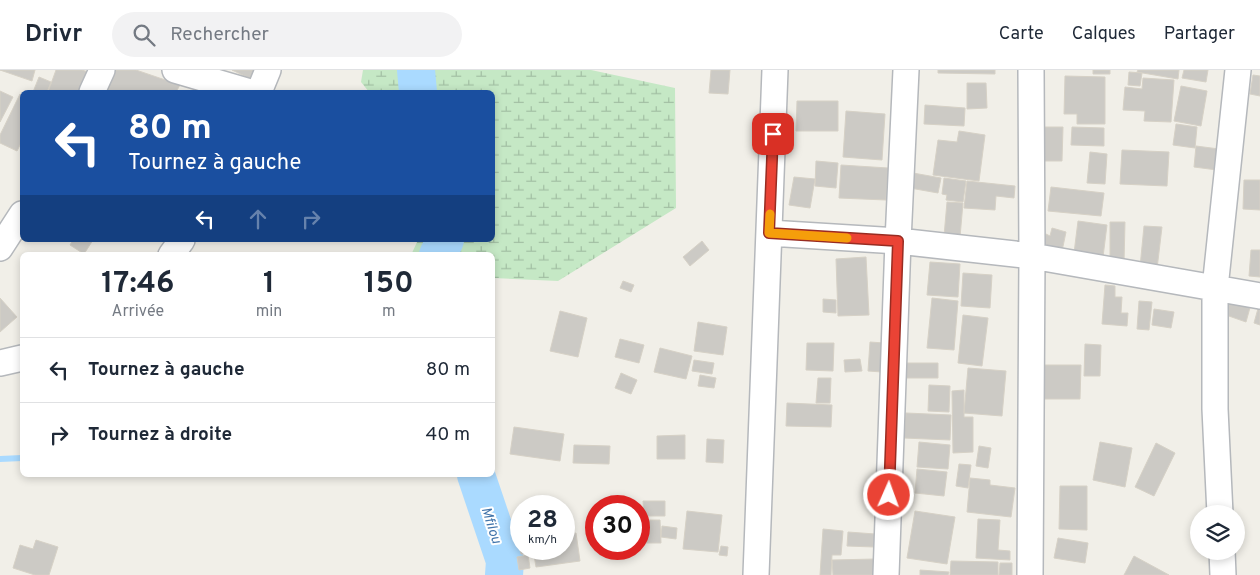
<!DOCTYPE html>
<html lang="fr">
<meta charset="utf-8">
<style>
:root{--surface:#fff;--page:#f2f2f3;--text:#1f2937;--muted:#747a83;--line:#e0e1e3}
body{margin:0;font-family:Overpass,sans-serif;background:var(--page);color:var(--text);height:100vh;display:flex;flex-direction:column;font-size:19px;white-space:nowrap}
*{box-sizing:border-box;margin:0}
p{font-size:16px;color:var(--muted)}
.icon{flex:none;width:28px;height:28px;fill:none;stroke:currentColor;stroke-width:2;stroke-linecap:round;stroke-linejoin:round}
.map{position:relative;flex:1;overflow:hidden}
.details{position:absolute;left:20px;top:182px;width:475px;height:225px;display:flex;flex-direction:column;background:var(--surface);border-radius:8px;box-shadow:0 2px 8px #0003}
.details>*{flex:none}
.guide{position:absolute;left:20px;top:20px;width:475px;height:152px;border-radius:8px;box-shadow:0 2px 8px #0003;background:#1a4fa0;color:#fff;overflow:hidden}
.buttons{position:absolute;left:1190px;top:435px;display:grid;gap:10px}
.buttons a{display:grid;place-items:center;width:55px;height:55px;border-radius:50%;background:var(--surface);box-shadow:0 2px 8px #0003;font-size:25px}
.speed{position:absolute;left:510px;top:425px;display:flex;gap:10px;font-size:25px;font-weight:700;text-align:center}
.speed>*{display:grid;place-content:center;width:65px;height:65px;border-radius:50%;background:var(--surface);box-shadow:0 2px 8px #0003;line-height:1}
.speed small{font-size:12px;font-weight:400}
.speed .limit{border:8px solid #d22;background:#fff;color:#111}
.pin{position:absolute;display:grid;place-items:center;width:42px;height:42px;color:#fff;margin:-21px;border-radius:10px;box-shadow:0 2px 8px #0006}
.me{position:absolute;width:55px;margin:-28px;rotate:2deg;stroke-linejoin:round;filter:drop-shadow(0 0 4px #0008)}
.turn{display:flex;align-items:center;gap:18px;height:105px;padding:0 25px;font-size:22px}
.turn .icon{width:65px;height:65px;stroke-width:2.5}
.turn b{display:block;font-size:35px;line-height:42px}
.lanes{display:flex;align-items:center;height:48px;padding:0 25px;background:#0003;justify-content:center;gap:25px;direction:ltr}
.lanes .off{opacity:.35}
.eta{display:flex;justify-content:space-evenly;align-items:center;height:85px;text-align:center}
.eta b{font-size:30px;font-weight:700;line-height:35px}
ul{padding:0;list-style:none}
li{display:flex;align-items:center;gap:15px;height:65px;padding:0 25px;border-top:1px solid var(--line)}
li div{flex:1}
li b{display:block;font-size:19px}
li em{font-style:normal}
header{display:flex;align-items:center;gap:30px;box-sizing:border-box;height:70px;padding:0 25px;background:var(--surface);border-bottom:1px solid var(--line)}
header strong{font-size:24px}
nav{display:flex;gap:28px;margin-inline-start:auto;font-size:18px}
.search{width:350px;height:45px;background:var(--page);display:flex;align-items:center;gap:12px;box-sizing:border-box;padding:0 18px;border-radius:28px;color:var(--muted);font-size:19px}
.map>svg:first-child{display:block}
.wetland{fill:url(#wetland-marsh)}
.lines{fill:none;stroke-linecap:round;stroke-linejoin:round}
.stream{stroke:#aadaff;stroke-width:6}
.river{stroke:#aadaff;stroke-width:38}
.building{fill:#cccac5;stroke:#d6d1c6}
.street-casing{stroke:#b5b8bc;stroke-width:28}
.street{stroke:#fff;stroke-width:25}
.route-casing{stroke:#982c22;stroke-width:12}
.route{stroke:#ea4335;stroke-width:9}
.slow{stroke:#f59e0b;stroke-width:9}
.labels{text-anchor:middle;stroke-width:4;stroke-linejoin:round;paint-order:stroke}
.water-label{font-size:14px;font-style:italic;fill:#4174aa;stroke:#fff}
</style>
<header>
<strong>Drivr</strong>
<div class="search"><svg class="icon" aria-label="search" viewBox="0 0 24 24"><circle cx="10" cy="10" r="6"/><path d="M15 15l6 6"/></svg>Rechercher</div>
<nav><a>Carte</a><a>Calques</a><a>Partager</a></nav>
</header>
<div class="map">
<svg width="1260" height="505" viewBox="0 0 1260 505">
<defs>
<pattern id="wetland-marsh" width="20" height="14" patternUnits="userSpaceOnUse" patternTransform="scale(1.25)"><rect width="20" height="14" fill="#c5e8c5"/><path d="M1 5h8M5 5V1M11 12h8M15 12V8" fill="none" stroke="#a3c0a4"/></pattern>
</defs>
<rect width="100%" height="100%" fill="#f1efe8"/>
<path class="wetland" d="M363 0H591L675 18 676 138 558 211 493 208 492 185H411L418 170H492V22H369L361 12Z"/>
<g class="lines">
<path class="stream" d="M0 389 22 388"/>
<path class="river" d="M416 0 418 22
M438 185 445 170
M476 405 505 491 504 505"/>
</g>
<path class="building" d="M0 0H35L32 11Z
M56 0H82L91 3 84 22H48Z
M113 0H136L180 15 176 22H103Z
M232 0H255L251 9Z
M711 0H730L728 24 709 23Z
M938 0H995V4L938 3Z
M1093 0H1110V4H1093Z
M1138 0H1179L1178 9 1137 2Z
M1184 0H1208L1206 12 1182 8Z
M1129 2 1142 3 1140 16 1128 15Z
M1253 5 1260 6V26L1250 24Z
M1065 6 1105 7V54H1077V44H1064Z
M39 7 51 12 47 22H33Z
M1143 8 1174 10 1171 52 1144 51 1145 41 1123 40 1125 17 1142 19Z
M967 13H986L987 38 967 39Z
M1181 16 1207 21 1201 56 1174 51Z
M0 21 13 27 0 52Z
M20 24 22 25V71L17 81 0 73V65Z
M797 31H838V61H796Z
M925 35 965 38 964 56 924 54Z
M846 41 885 44 882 90 843 87Z
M1176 54 1197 57 1195 78 1173 75Z
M1044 57H1063L1062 91H1043Z
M1072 57 1104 58V76L1071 75Z
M959 61 985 65 979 111 933 105 938 70 957 72Z
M1196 76 1219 79 1217 100 1194 97Z
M1122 80 1169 82 1167 116 1120 114Z
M1090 82 1107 84 1105 114 1087 113Z
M816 91 838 93 836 118 815 116Z
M841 95 888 98 886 130 839 128Z
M913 103 941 108 938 123 910 118Z
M794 107 815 109 810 138 789 135Z
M944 108 966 111 963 132 946 130 947 125 942 124Z
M1244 110H1260V140L1243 139Z
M967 111 1015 116 1014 128 996 126 995 140 964 138Z
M1051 117 1104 123 1101 146 1048 141Z
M947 132 963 133 960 167 944 166Z
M1078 151 1107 155 1103 187 1074 183Z
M1110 152H1125L1124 194H1110Z
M1144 156 1162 157 1157 199 1140 197Z
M1052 158 1066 162 1061 186 1042 181 1046 164 1050 166Z
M73 170H93L84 184 70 175Z
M702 171 709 180 690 196 683 187Z
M1251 180H1260V207L1249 206Z
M866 187 869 245 838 246 836 189Z
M930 192 960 194 958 227 927 225Z
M963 203 992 205 990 238 961 236Z
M623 211 634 215 631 222 620 218Z
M1105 215 1115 216V227H1122L1121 243H1128L1127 256 1102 254Z
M0 228 17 247 0 262Z
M932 228 958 231 954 280 927 278Z
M823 229 836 230V243L823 242Z
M1229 229 1251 234 1246 252 1226 245Z
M1139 231 1152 232 1149 260 1137 259Z
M1259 235H1260V255L1254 253Z
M1154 239 1174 242 1171 258 1152 255Z
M560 241 587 248 578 287 550 281Z
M963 245 988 248 982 296 958 293Z
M698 252 727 257 723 285 694 281Z
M620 269 644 275 639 293 615 287Z
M870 272 884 273 882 302 868 301Z
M807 273H834L833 301 806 300Z
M1085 274 1101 275 1100 306H1084Z
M660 278 692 286 686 309 654 302Z
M860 289 862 301 845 302 844 290Z
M694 290 714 293 712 304 692 301Z
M906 293H938V308H906Z
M1043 295H1081L1080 329H1042Z
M968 298 1006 301 1002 346 964 343Z
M621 303 637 310 631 324 615 318Z
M700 305 716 308 714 318 698 316Z
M818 308H831L830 333H816Z
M929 315 950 316 949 342 928 341Z
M964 320V347H973V382L953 383 952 321Z
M787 333 832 335 831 357 786 356Z
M906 343 951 345 950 370 904 368Z
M514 357 564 364 560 391 510 384Z
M685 365V389H657V366Z
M707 369 724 370 723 393 706 392Z
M919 372 950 375 948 399 917 397Z
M1100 372 1132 378 1125 417 1093 410Z
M1156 373 1175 383 1154 426 1135 417Z
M574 375 610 376 609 394 573 393Z
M979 376 991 378 988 398 976 396Z
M959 394 971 395 968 418 956 416Z
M917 399 947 402 944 426 915 423Z
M970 408 990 410V415L1015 418 1011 447 967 442Z
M1060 416H1087V460L1059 459Z
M643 431H665V446H644Z
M687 441 722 445 718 482 683 479Z
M915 441 955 447 947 494 907 488Z
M978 449 1000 450 998 480 1010 481V490L976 488Z
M641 450H660L661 473H641Z
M662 456 677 458 676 469 661 467Z
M823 459 843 461 841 485H832L831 505H820Z
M848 462 875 464 874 477 847 476Z
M576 463 580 491 536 497 533 479H564V465Z
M1058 468 1088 473 1085 493 1054 488Z
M36 470 58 477 49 505H35L13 498 20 475 33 479Z
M519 470H521V479H531V483L521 484Z
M721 476 728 477 727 486 719 485Z
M528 485 530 498 519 500 517 487Z
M1134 486 1169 505H1124Z
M875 489 876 505H833L832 490Z
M951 491 998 492V505H950Z
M1000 493H1012V505H999Z
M920 500 949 502 948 505H920Z"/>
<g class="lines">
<g class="street-casing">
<path id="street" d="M175 0 250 22
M92 22 102 0
M259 22 268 0
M769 163 898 171 1032 186 1260 226
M0 178 22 144
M171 185 182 170
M0 293 22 288
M1220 444 1215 339V218L1238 0
M1222 481 1223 505
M756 505 775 0
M886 505 898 171 906 0
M1030 505 1032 186 1031 0"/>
</g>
<use href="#street" class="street"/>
</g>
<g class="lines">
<g class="route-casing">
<path id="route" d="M773 64 769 163 898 171 889 425"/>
</g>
<use href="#route" class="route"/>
<path class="slow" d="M770 144 769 163 847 168"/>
</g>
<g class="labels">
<g class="water-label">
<text transform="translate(492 455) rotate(72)" y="5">Mfilou</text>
</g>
</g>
</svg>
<div class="buttons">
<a><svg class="icon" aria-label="layers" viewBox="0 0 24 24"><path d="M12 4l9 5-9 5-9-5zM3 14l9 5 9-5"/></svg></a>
</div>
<div class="speed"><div>28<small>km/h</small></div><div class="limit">30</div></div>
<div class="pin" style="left:773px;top:64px;background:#d93025"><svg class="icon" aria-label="arrive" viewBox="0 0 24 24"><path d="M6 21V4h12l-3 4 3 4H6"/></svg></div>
<svg class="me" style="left:889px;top:425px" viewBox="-20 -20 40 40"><circle r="17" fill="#ea4335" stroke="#fff" stroke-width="3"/><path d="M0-11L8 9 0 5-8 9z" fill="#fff"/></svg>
<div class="guide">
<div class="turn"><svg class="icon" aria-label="left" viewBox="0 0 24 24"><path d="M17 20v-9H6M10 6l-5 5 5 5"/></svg><div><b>80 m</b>Tournez à gauche</div></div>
<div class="lanes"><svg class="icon" aria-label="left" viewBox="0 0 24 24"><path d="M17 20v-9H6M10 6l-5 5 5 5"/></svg><svg class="icon off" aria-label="ahead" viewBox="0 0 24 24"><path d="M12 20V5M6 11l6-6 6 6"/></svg><svg class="icon off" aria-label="right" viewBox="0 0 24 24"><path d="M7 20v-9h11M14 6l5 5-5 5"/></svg></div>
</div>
<section class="details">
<div class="eta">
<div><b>17:46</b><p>Arrivée</p></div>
<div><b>1</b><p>min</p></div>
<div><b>150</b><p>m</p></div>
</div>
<ul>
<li><svg class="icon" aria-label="left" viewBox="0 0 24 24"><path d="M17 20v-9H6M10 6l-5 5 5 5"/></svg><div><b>Tournez à gauche</b></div><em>80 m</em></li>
<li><svg class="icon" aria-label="right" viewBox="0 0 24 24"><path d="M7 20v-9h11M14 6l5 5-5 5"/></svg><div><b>Tournez à droite</b></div><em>40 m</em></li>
</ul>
</section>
</div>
